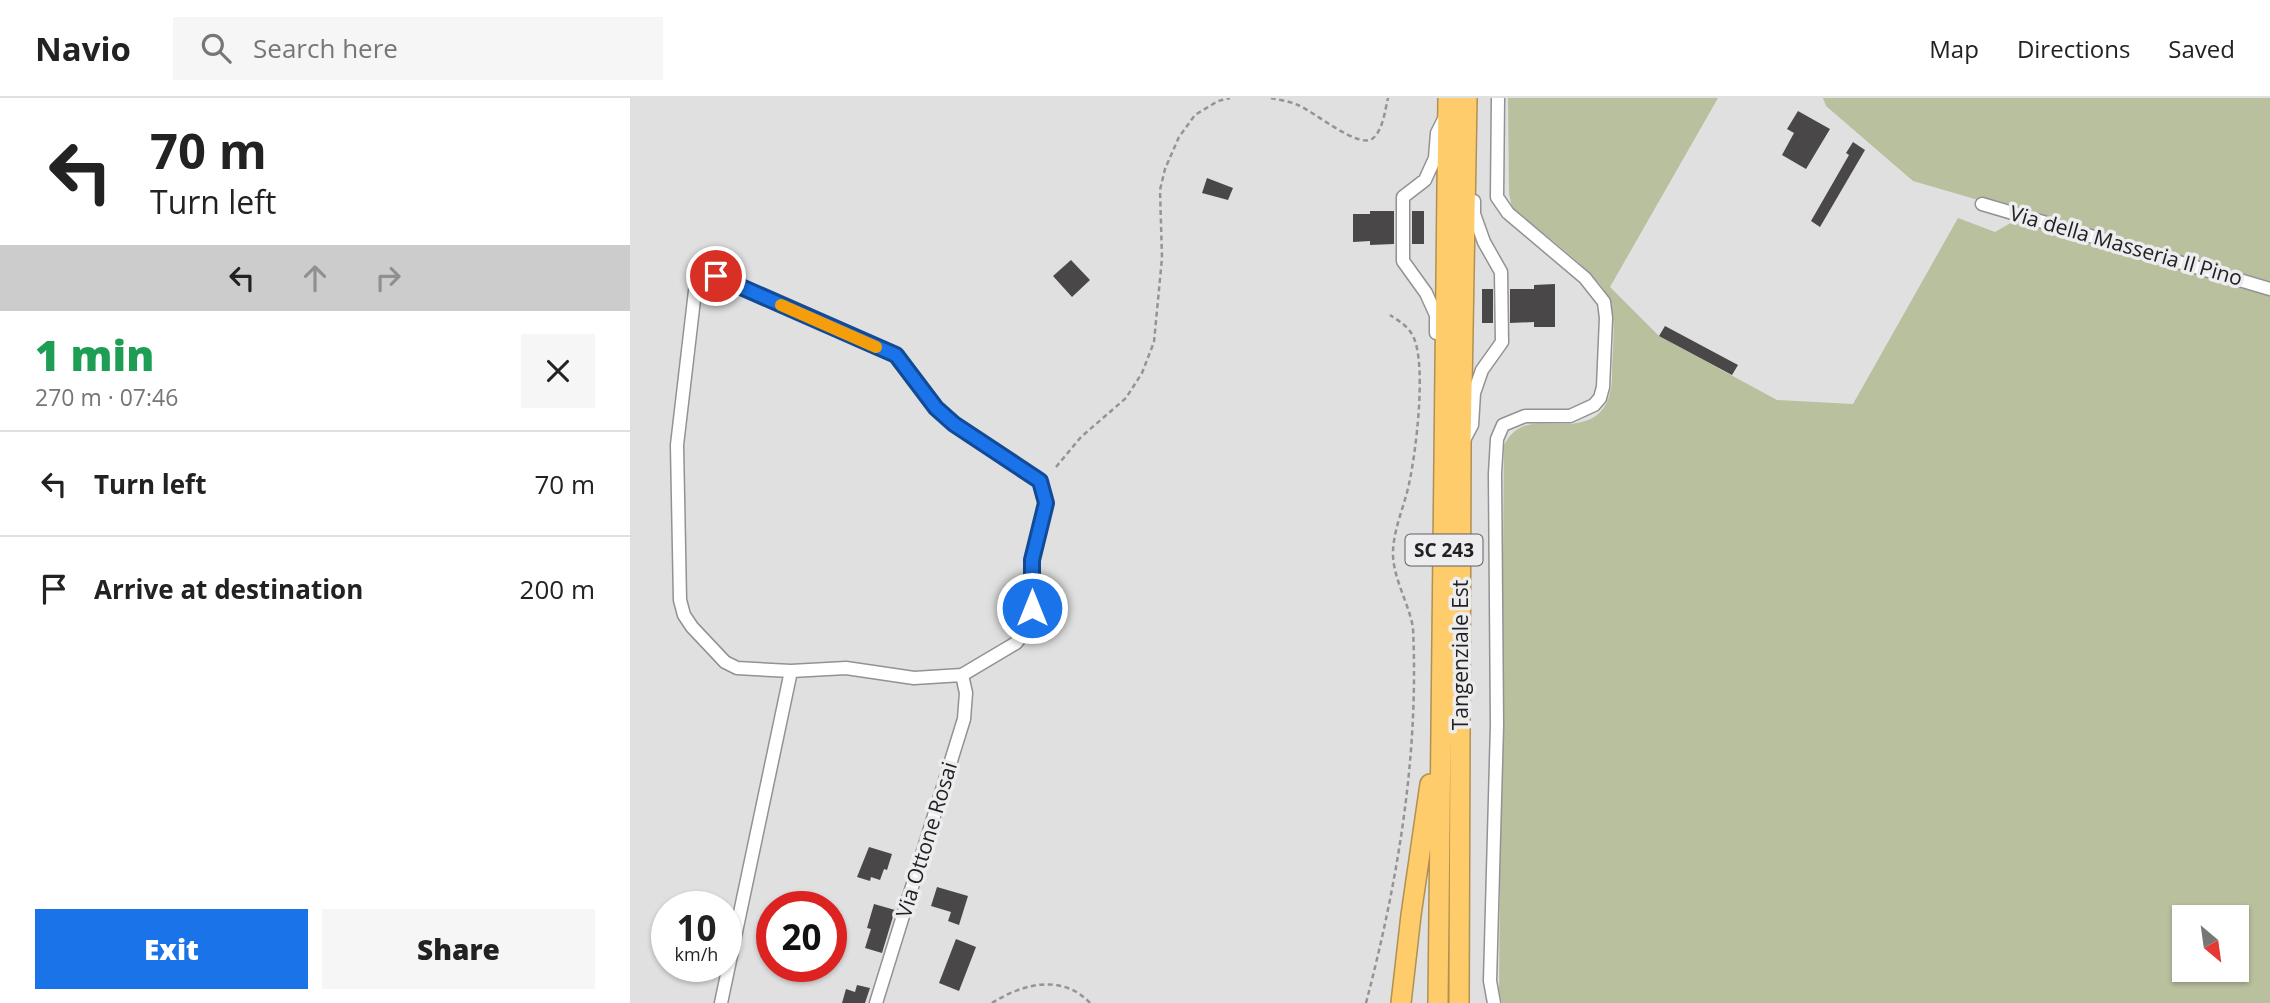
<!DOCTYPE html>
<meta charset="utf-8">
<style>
:root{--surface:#fff;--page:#f6f6f6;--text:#222;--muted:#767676;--line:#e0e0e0;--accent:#1a73e8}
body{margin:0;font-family:"Open Sans",sans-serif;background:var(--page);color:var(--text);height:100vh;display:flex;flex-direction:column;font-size:26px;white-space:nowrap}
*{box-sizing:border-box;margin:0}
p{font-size:23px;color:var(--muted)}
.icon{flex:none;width:38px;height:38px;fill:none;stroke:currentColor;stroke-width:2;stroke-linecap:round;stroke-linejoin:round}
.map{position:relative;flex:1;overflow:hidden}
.details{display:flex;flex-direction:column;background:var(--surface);width:630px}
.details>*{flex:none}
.guide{background:#fff;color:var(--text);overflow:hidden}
.needle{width:46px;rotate:151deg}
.tools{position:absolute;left:1542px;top:807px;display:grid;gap:14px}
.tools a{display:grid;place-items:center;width:77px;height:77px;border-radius:0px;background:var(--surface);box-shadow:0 2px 5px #0004;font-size:35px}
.speed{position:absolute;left:21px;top:793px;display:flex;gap:14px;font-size:35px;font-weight:700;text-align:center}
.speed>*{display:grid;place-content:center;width:91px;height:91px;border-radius:50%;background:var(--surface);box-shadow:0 2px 5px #0004;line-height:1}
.speed small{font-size:18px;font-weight:400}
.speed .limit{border:10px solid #d22;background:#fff;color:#111}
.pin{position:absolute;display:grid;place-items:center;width:60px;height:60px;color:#fff;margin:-30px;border:4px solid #fff;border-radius:50%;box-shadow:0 2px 7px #0007}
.me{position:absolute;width:77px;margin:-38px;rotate:0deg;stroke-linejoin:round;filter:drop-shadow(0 0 5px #0008)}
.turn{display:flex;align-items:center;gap:24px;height:147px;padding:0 35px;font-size:32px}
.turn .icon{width:91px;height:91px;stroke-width:2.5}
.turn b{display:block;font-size:49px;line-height:60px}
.lanes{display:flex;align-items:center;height:66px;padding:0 35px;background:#0003;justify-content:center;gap:35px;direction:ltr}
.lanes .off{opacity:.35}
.round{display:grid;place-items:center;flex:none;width:74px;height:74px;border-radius:0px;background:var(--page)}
.overview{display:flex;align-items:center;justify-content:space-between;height:119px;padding:0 35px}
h1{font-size:42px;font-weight:800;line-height:52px;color:#1e9e55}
.primary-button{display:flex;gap:14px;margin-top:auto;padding:14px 35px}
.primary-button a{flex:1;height:80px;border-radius:0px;background:var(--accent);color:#fff;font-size:28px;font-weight:800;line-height:80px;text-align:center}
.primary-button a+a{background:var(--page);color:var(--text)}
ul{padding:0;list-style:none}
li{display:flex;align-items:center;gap:21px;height:105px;padding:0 35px;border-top:2px solid var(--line)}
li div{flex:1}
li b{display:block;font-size:26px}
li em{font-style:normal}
header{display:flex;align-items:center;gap:42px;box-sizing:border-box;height:98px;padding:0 35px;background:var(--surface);border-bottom:2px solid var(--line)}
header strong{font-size:33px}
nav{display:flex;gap:38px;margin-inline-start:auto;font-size:24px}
.search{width:490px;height:63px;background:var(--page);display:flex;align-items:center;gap:18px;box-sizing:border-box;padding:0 24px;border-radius:0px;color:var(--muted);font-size:26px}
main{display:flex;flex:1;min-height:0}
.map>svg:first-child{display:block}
.green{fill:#b9c09e;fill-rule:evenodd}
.building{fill:#494747}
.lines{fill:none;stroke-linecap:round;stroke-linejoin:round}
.minor-casing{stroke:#929293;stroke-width:15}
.highway-casing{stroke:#b19052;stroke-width:22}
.path{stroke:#949495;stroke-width:2.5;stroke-dasharray:5 3.5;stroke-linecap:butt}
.minor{stroke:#fff;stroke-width:12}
.highway{stroke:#fecc6b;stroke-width:19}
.route-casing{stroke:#114b97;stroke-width:18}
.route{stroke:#1a73e8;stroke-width:12}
.slow{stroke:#f59e0b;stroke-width:12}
.labels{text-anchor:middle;stroke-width:7;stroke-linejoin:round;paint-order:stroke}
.shield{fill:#ededef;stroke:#5f5f60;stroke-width:2}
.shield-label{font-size:19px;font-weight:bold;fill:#222223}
.street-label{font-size:21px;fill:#222223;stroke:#ededef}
</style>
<header>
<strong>Navio</strong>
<div class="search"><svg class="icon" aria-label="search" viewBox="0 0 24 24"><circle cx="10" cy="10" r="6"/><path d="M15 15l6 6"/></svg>Search here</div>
<nav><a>Map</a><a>Directions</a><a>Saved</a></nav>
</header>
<main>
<section class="details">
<div class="guide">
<div class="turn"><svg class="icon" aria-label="left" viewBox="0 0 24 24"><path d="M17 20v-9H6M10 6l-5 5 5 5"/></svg><div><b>70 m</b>Turn left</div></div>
<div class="lanes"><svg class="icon" aria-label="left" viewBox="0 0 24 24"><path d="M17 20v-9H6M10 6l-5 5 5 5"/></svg><svg class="icon off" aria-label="ahead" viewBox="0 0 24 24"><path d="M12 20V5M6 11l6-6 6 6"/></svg><svg class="icon off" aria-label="right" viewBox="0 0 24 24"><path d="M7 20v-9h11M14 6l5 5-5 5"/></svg></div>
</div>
<div class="overview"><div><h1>1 min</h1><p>270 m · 07:46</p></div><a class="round"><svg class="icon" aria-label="close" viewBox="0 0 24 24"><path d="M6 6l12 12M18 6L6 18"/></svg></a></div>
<ul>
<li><svg class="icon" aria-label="left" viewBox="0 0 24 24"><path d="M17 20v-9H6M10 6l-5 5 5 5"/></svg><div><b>Turn left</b></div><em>70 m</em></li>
<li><svg class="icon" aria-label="arrive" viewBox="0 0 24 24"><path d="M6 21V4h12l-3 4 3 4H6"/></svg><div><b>Arrive at destination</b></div><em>200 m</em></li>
</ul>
<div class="primary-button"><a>Exit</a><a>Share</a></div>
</section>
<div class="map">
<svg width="1640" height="905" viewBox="0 0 1640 905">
<rect width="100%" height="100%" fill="#e0e0e1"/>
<path class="green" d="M878 0H1088L980 189 1029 238 1147 302 1223 306 1328 120 1365 134 1384 123 1640 198V905H872L869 892 874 347C892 312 924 333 955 323 977 317 982 295 982 276 982 254 987 221 979 201 970 175 905 131 882 109L879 96ZM1554 819H1606V872H1554Z
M1193 0H1640V187L1283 83 1196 8Z"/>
<path class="building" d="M1168 13 1200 31 1176 71 1152 57 1164 35 1157 31Z
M1223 44 1235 52 1190 129 1181 123 1219 57 1216 55Z
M577 80 603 90 598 102 572 95Z
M740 113H764V146L740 147V143L723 144V116H740Z
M782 113H794V146H782Z
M441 162 460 182 442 199 423 178Z
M925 186V229H904V224L880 225V191H904V187Z
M852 191H863V225H852Z
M1035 228 1108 267 1102 277 1029 238Z
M239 749 262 756 257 772 254 771 250 782 241 779 240 783 227 779Z
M307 789 338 798 329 827 318 823 321 814 301 808Z
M244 806 265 812 252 855 235 850 241 831 237 830Z
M326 841 346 849 329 893 309 885Z
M227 887 240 890 235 905H212L216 891 225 894Z"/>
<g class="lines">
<g class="minor-casing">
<path id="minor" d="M1352 106 1640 191
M86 179 266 257 306 310 324 326 410 383 416 405 402 462V510L400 528 386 545 332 577 284 580 216 570 161 573 107 570 95 564 62 529 54 517 50 502 47 347 65 193 74 180Z
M806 235V217L796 195 773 163V99L795 82 805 60 807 35 815 19
M833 344 842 327 844 295 852 272 872 244 871 174 854 144 844 116V103
M91 905 161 573
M246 905 334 621 336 595 332 577
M864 905 860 883 867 627 865 376 867 341 873 327 895 318H940L964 307 970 300 973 289 976 220 974 204 955 180 878 115 867 99 868 0"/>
</g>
<g class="highway-casing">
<path id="highway" d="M771 905 781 817 800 686
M808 905 818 0
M829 905 831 348 837 0"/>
</g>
<path class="path" d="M641 0C649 2 659 3 668 7 683 13 727 50 742 41 753 33 755 12 758 0
M426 369 451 339 496 300 512 275 524 244 532 160 530 92 535 71 549 39 565 17 588 3 600 0
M362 905C392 886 432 875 460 905
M736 905C768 783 789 657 783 530 779 505 762 479 763 453 764 430 774 409 779 386 786 354 797 266 783 238 778 228 769 223 760 217"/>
<use href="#minor" class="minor"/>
<use href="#highway" class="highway"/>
</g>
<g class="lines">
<g class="route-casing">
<path id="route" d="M86 178 266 257 306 310 324 326 410 383 416 405 402 462V510"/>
</g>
<use href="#route" class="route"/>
<path class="slow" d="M151 207 246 249"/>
</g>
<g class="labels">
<rect class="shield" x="775.5" y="436.5" width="77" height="31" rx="5"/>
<g class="shield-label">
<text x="814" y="459">SC 243</text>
</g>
<g class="street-label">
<text transform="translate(1496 148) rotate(16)" y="7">Via della Masseria Il Pino</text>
<text transform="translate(831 557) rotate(-90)" y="7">Tangenziale Est</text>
<text transform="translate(297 742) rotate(-73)" y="7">Via Ottone Rosai</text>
</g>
</g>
</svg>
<div class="tools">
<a><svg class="needle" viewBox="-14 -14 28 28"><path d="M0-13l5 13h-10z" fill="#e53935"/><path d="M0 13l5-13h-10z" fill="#767676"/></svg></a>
</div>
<div class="speed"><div>10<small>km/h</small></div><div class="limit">20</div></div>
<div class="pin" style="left:86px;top:178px;background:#d93025"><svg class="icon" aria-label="arrive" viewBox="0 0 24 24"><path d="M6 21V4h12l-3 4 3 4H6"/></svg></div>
<svg class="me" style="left:402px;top:510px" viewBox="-20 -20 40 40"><circle r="17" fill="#1a73e8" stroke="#fff" stroke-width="3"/><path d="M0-11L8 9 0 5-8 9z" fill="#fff"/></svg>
</div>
</main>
